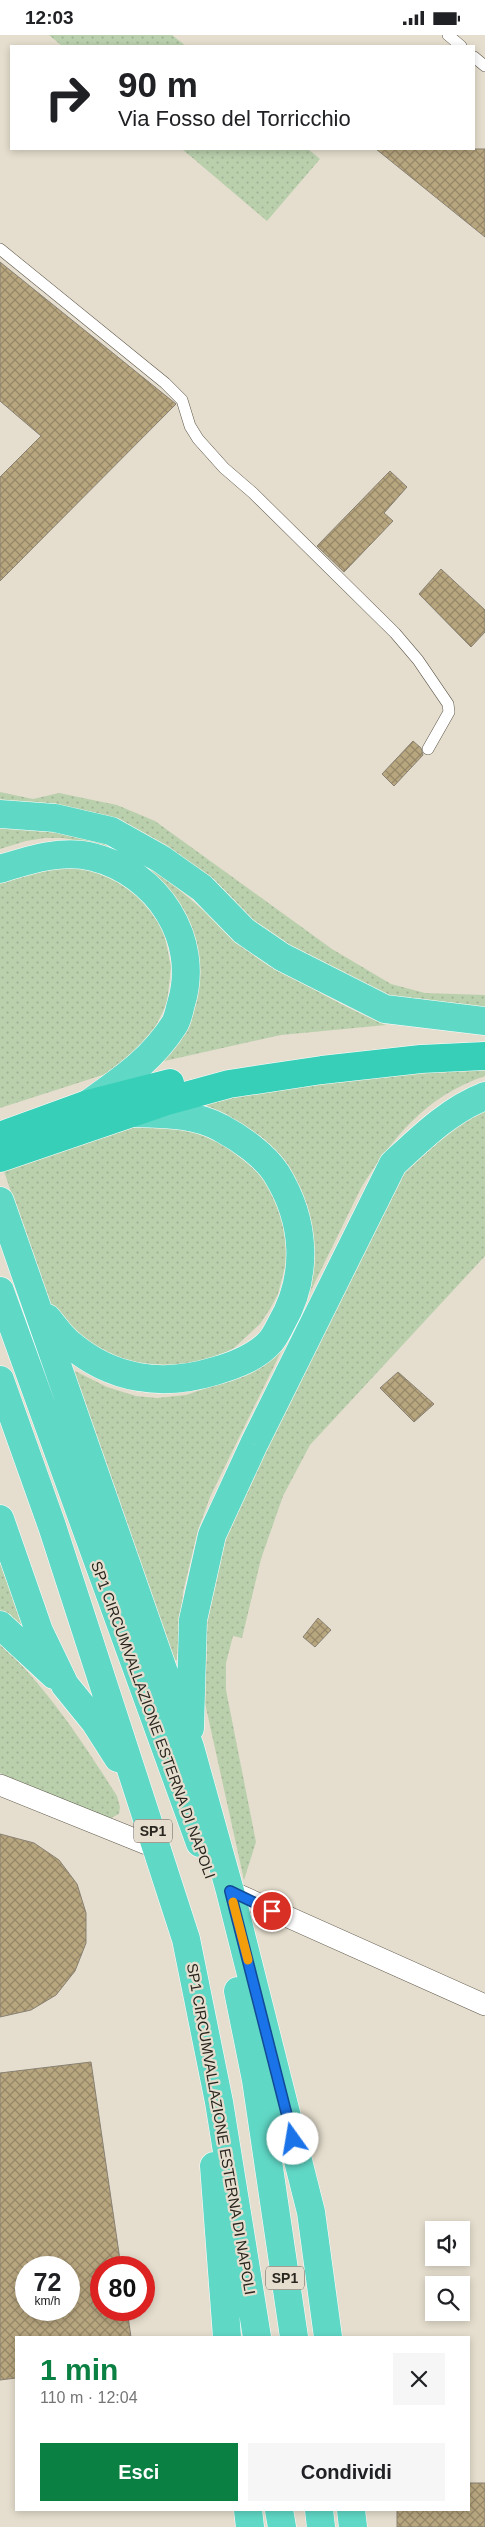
<!DOCTYPE html>
<html lang="it">
<meta charset="utf-8">
<style>
:root{--surface:#fff;--page:#f6f6f6;--text:#202124;--muted:#757577;--accent:#0b8043}
body{margin:0;font-family:Arial,sans-serif;background:var(--page);color:var(--text);height:100vh;display:flex;flex-direction:column;font-size:19px;white-space:nowrap}
*{box-sizing:border-box;margin:0}
p{font-size:16px;color:var(--muted)}
.icon{flex:none;width:28px;height:28px;fill:none;stroke:currentColor;stroke-width:2;stroke-linecap:round;stroke-linejoin:round}
.map{position:relative;flex:1;overflow:hidden}
.panel{position:absolute;left:15px;top:2301px;width:455px;height:175px;display:flex;flex-direction:column;background:var(--surface);border-radius:0px;box-shadow:0 2px 8px #0003}
.panel>*{flex:none}
.top-card{position:absolute;left:10px;top:10px;width:465px;height:105px;border-radius:0px;box-shadow:0 2px 8px #0003;background:#fff;color:var(--text);overflow:hidden}
.fabs{position:absolute;left:425px;top:2186px;display:grid;gap:10px}
.fabs a{display:grid;place-items:center;width:45px;height:45px;border-radius:0px;background:var(--surface);box-shadow:0 2px 8px #0003;font-size:25px}
.speed{position:absolute;left:15px;top:2221px;display:flex;gap:10px;font-size:25px;font-weight:700;text-align:center}
.speed>*{display:grid;place-content:center;width:65px;height:65px;border-radius:50%;background:var(--surface);box-shadow:0 2px 8px #0003;line-height:1}
.speed small{font-size:12px;font-weight:400}
.speed .limit{border:8px solid #d22;background:#fff;color:#111}
.pin{position:absolute;display:grid;place-items:center;width:42px;height:42px;color:#fff;margin:-21px;border:2px solid #fff;border-radius:50%;box-shadow:0 1px 5px #0007}
.me{position:absolute;width:55px;margin:-28px;rotate:347deg;stroke-linejoin:round;filter:drop-shadow(0 0 4px #0008)}
.turn{display:flex;align-items:center;gap:18px;height:105px;padding:0 25px;font-size:22px}
.turn .icon{width:65px;height:65px;stroke-width:2.5}
.turn b{display:block;font-size:35px;line-height:42px}
.round{display:grid;place-items:center;flex:none;width:52px;height:52px;border-radius:0px;background:var(--page)}
.head{display:flex;align-items:center;justify-content:space-between;height:85px;padding:0 25px}
h1{font-size:30px;font-weight:700;line-height:38px;color:var(--accent)}
.button{display:flex;gap:10px;margin-top:auto;padding:10px 25px}
.button a{flex:1;height:58px;border-radius:0px;background:var(--accent);color:#fff;font-size:20px;font-weight:700;line-height:58px;text-align:center}
.button a+a{background:var(--page);color:var(--text)}
.status{display:flex;justify-content:space-between;align-items:center;height:35px;padding:0 25px;background:var(--surface);direction:ltr}
.status svg{height:14px;fill:currentColor}
.map>svg:first-child{display:block}
.grass{fill:url(#grass-dots)}
.building{fill:url(#building-cross-hatch);stroke:#888173;fill-rule:evenodd}
.lines{fill:none;stroke-linecap:round;stroke-linejoin:round}
.service-casing{stroke:#5d5649;stroke-width:12}
.minor-casing{stroke:#5d5649;stroke-width:22}
.trunk-casing{stroke:#fff;stroke-width:29}
.motorway-casing{stroke:#fff;stroke-width:29}
.service{stroke:#fff;stroke-width:11}
.minor{stroke:#fff;stroke-width:21}
.trunk{stroke:#60d8c6;stroke-width:28}
.motorway{stroke:#38cfb8;stroke-width:28}
.route-casing{stroke:#114b97;stroke-width:12}
.route{stroke:#1a73e8;stroke-width:9}
.slow{stroke:#f59e0b;stroke-width:9}
.labels{text-anchor:middle;stroke-width:4.5;stroke-linejoin:round;paint-order:stroke}
.shield{fill:#e5dece;stroke:#615d54;stroke-width:1}
.shield-label{font-size:14px;font-weight:bold;fill:#292620}
.street-label{font-size:15px;fill:#292620;stroke:#e5dece}
</style>
<div class="status"><b>12:03</b><svg viewBox="0 0 49 12"><path d="M0 12V9h3v3zM5 12V6h3v6zM10 12V3h3v9zM15 12V0h3v12zM26 1h20v11H26zM47 4h2v5h-2z"/></svg></div>
<div class="map">
<svg width="485" height="2492" viewBox="0 0 485 2492">
<defs>
<pattern id="grass-dots" width="8" height="8" patternUnits="userSpaceOnUse" patternTransform="scale(1.25)"><rect width="8" height="8" fill="#bad0ad"/><path d="M2 2h.1M6 6h.1" fill="none" stroke="#a0b295" stroke-width="1.8" stroke-linecap="round"/></pattern>
<pattern id="building-cross-hatch" width="8" height="8" patternUnits="userSpaceOnUse" patternTransform="scale(1.25)"><rect width="8" height="8" fill="#b8a67f"/><path d="M0 0l8 8M0 8l8-8" fill="none" stroke="#968768"/></pattern>
</defs>
<rect width="100%" height="100%" fill="#e5dece"/>
<path class="grass" d="M49 0H172L186 11H62Z
M182 114H308L320 124 267 186Z
M0 757 33 764 59 758 117 770 155 786 332 914 391 949 425 958 485 960V977L395 967 294 920 175 828 0 766Z
M0 791C30 793 65 793 94 803 149 822 191 867 236 902 282 938 332 967 386 990L281 1000 160 1027 186 904 94 809 63 803H45L26 806 0 814Z
M90 827 147 866 164 897 171 932 167 968 151 1001 112 1037 0 1073V837Z
M485 1034V1041C426 1061 393 1102 361 1153L210 1462 198 1495 183 1557 177 1625H169C137 1528 107 1431 73 1335L107 1352 136 1361 157 1363 186 1360 218 1349 302 1257 270 1113 241 1088 207 1071 209 1067 297 1050 376 1041Z
M485 1068V1221L310 1410 283 1461 261 1524 242 1603 233 1601 226 1628V1655L256 1807 244 1845 205 1668 202 1597 230 1476 401 1132Z
M143 1083H178L256 1125 286 1189 287 1224 278 1259 270 1274 260 1289 234 1313 202 1330 162 1336 88 1313 49 1271 2 1130Z
M0 1528 22 1588 21 1594 0 1581Z
M0 1608C50 1657 80 1703 117 1761L120 1772 119 1779 111 1783 99 1781 0 1738Z"/>
<path class="building" d="M376 114H485V202Z
M0 227 176 369 0 546V442L41 401 0 366Z
M390 436 407 452 384 478 393 486 344 537 317 511Z
M441 534 485 575V597L471 612 419 559Z
M413 706 421 713 423 720 394 751 382 739Z
M398 1337 434 1369 414 1387 380 1353Z
M318 1583 331 1595 315 1612 303 1602Z
M0 1799 34 1808 59 1825 77 1849 86 1878V1908L75 1936 56 1960 31 1975 0 1982Z
M91 2027 121 2232H101V2275H127L131 2302H16V2343L0 2345V2038ZM26 2232H69V2275H26Z
M469 2448H485V2492H397V2475H469Z"/>
<g class="lines">
<g class="service-casing">
<path id="service" d="M448 0 461 11
M474 22 485 31
M0 214 165 348 182 365 190 391 198 404 224 433 253 458 395 598 418 625 448 669 449 677 428 714"/>
</g>
<g class="minor-casing">
<path id="minor" d="M0 1750 159 1814
M230 1856 485 1970"/>
</g>
<g class="trunk-casing">
<path id="trunk" d="M0 779 55 783 111 796 161 824 202 853 244 896 282 922 385 974 485 986
M0 834C29 825 62 814 93 822 157 838 201 904 181 969 179 976 178 984 174 990 151 1026 121 1045 88 1069
M0 1166 190 1712 230 1856 311 2177 328 2302
M0 1256 200 1808
M47 1283C54 1291 61 1302 70 1309 112 1345 163 1352 215 1336 236 1330 257 1322 271 1306 275 1301 278 1295 281 1289 309 1241 306 1186 276 1138 264 1120 240 1103 221 1093 194 1078 162 1079 132 1078
M0 1345 52 1491 186 1904 219 2067 257 2302
M0 1484 39 1596 65 1650 95 1687 118 1723
M0 1590 54 1640
M190 1693 193 1585 212 1500 254 1409 393 1129C421 1103 449 1075 485 1061
M238 1956 256 2045 294 2302
M214 2131 227 2302
M248 2475 250 2492
M279 2475 282 2492
M319 2475 321 2492
M351 2475 353 2492"/>
</g>
<g class="motorway-casing">
<path id="motorway" d="M0 1101 88 1069 170 1048
M0 1123 167 1066 229 1049 322 1035 421 1024 485 1021"/>
</g>
<use href="#service" class="service"/>
<use href="#minor" class="minor"/>
<use href="#trunk" class="trunk"/>
<use href="#motorway" class="motorway"/>
</g>
<g class="lines">
<g class="route-casing">
<path id="route" d="M272 1876 230 1856 293 2104"/>
</g>
<use href="#route" class="route"/>
<path class="slow" d="M233 1867 248 1925"/>
</g>
<g class="labels">
<g class="shield">
<rect x="134" y="1784.5" width="38" height="23" rx="4"/>
<rect x="266" y="2231.5" width="38" height="23" rx="4"/>
</g>
<g class="shield-label">
<text x="153" y="1801">SP1</text>
<text x="285" y="2248">SP1</text>
</g>
<g class="street-label">
<text transform="translate(153 1685) rotate(70)" y="5">SP1 CIRCUMVALLAZIONE ESTERNA DI NAPOLI</text>
<text transform="translate(221 2094) rotate(80)" y="5">SP1 CIRCUMVALLAZIONE ESTERNA DI NAPOLI</text>
</g>
</g>
</svg>
<div class="fabs">
<a><svg class="icon" aria-label="sound" viewBox="0 0 24 24"><path d="M4 9h4l5-4v14l-5-4H4zM17 9q2 3 0 6"/></svg></a>
<a><svg class="icon" aria-label="search" viewBox="0 0 24 24"><circle cx="10" cy="10" r="6"/><path d="M15 15l6 6"/></svg></a>
</div>
<div class="speed"><div>72<small>km/h</small></div><div class="limit">80</div></div>
<div class="pin" style="left:272px;top:1876px;background:#d93025"><svg class="icon" aria-label="arrive" viewBox="0 0 24 24"><path d="M6 21V4h12l-3 4 3 4H6"/></svg></div>
<svg class="me" style="left:293px;top:2104px" viewBox="-20 -20 40 40"><circle r="19" fill="#fff"/><path d="M0-13L10 11 0 6-10 11z" fill="#1a73e8"/></svg>
<div class="top-card">
<div class="turn"><svg class="icon" aria-label="right" viewBox="0 0 24 24"><path d="M7 20v-9h11M14 6l5 5-5 5"/></svg><div><b>90 m</b>Via Fosso del Torricchio</div></div>
</div>
<section class="panel">
<div class="head"><div><h1>1 min</h1><p>110 m · 12:04</p></div><a class="round"><svg class="icon" aria-label="close" viewBox="0 0 24 24"><path d="M6 6l12 12M18 6L6 18"/></svg></a></div>
<div class="button"><a>Esci</a><a>Condividi</a></div>
</section>
</div>
